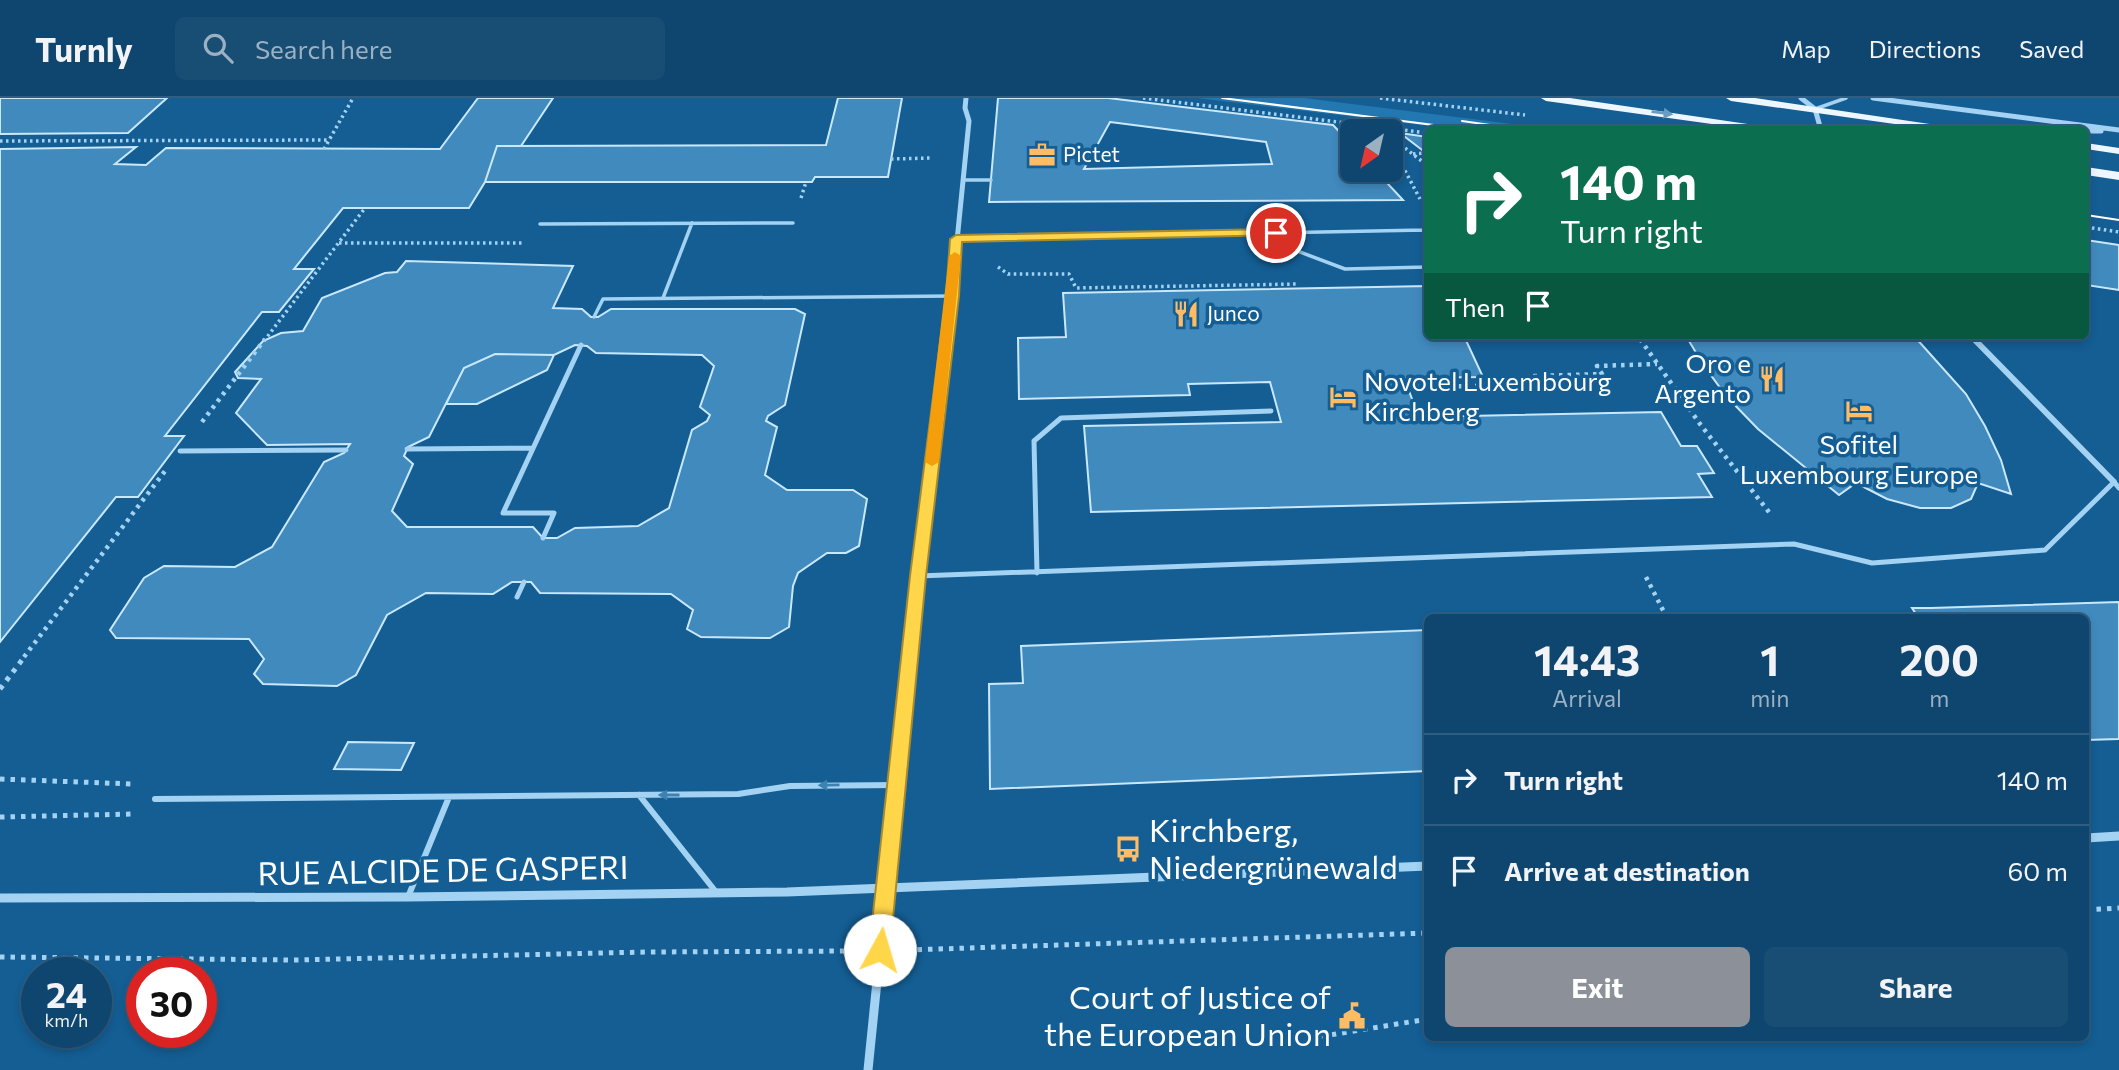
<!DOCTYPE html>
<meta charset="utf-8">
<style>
:root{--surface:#0f466f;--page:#184d74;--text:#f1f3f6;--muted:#9bb1c3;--line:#2f5e82;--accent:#8c9099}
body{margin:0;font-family:Commissioner,sans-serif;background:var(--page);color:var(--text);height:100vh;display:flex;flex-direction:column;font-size:26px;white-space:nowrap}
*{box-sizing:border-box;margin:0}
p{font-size:23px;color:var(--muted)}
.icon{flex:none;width:38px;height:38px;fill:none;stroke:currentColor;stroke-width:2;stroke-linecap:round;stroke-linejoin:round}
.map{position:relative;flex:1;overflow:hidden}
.panel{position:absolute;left:1424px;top:516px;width:665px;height:427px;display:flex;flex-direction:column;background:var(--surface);border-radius:10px;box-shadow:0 4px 10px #0003,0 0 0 2px var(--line)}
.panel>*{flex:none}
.hud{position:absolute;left:1424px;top:28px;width:665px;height:214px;border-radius:10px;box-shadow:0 4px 10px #0003,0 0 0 2px var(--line);background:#0b6e4f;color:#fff;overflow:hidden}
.needle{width:46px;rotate:214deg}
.fabs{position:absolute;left:1340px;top:21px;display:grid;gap:14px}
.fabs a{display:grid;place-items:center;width:63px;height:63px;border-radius:10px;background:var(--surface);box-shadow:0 4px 10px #0003,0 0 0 2px var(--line);font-size:35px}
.speed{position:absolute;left:21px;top:859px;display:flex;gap:14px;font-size:35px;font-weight:700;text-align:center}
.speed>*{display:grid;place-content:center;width:91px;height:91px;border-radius:50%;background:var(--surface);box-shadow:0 4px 10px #0003,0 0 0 2px var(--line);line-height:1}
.speed small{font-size:18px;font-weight:400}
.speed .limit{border:10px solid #d22;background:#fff;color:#111}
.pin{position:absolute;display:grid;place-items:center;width:60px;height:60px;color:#fff;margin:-30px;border:4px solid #fff;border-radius:50%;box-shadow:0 2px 7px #0007}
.me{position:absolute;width:77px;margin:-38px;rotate:6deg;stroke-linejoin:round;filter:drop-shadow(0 0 5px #0008)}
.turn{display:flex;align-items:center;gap:24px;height:147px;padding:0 21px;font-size:32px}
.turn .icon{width:91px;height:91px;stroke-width:2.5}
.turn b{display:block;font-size:49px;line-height:60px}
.then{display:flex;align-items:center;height:66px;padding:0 21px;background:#0003;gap:14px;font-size:26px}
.eta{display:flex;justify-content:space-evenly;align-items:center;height:119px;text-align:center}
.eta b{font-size:42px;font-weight:700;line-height:49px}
.button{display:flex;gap:14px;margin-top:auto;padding:14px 21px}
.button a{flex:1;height:80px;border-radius:10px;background:var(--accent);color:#fff;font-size:28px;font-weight:700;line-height:80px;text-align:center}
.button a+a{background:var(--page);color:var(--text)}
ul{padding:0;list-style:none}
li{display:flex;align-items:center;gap:21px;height:91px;padding:0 21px;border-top:2px solid var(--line)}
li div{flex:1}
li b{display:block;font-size:26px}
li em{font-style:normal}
header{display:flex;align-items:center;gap:42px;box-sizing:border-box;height:98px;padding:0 35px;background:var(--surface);border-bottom:2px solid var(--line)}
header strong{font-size:33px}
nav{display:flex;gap:38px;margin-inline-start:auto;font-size:24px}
.search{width:490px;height:63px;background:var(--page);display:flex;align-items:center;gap:18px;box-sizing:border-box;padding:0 24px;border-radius:10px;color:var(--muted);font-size:26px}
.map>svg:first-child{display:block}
.green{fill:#2378b1}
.building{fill:#418abe;stroke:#cae8fc;stroke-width:2;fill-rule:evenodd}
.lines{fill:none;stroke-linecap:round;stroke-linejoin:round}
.path-far2{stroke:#a3d2f2;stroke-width:3.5;stroke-dasharray:2.5 3.5;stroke-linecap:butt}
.path-far1{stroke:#a3d2f2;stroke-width:4.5;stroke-dasharray:3.5 5;stroke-linecap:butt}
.path{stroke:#a3d2f2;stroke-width:5;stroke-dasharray:4.5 6;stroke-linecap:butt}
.service-far2{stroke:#a3d2f2;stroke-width:3.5}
.service-far1{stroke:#a3d2f2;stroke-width:5}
.service{stroke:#a3d2f2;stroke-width:6}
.pedestrian{stroke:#a3d2f2;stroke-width:5}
.minor-far2{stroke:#a3d2f2;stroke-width:5}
.minor-far1{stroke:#a3d2f2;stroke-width:6}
.minor{stroke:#a3d2f2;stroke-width:9}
.primary{fill:#eef7ff;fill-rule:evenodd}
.tram{stroke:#fff;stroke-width:2}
.oneway{fill:#6b9bbf}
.oneway2{fill:#3f81b0}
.route{fill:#ffd54a;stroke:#a68a30;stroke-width:2}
.slow{fill:#f59e0b}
.labels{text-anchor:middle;stroke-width:7;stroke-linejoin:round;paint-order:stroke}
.far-poi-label{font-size:21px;fill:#fff;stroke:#145e94;text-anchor:start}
.poi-label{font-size:26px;fill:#fff;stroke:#145e94;text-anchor:end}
.near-poi-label{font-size:32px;fill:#fff;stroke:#145e94;text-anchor:start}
.near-street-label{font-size:32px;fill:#fff;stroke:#145e94}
</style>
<header>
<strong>Turnly</strong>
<div class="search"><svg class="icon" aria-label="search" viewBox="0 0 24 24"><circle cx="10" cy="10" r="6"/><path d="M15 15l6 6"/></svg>Search here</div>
<nav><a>Map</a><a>Directions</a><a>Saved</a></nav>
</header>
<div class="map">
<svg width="2119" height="972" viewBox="0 0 2119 972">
<rect width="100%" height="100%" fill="#145e94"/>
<path class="green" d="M1197 0H1304L1553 31H1455Z"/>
<path class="building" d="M0 0H167L128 35 0 36Z
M478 0H553L521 48H497L485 84 469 110H343L294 171H314L279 214H262L165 338H184L138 399H116L0 544V51L136 49 115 66 146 67 166 50 440 51Z
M838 0H902L888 79H815L812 84H485L497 48 826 47Z
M998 0H1108L1333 27 1353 48V72H1375L1403 102 989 104ZM1110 24 1266 44 1272 66 1084 71Z
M1400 35 1428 39V56L1426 55Z
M2086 142 2119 147V192L2086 187Z
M406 163 573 168 553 210 582 211 591 219H598L611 211H795L805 216 785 307 768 318 766 323 777 329 765 377 787 392H853L867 401 859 448 846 455H827L798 475 793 488 789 529 770 540 701 539 687 531 693 512 671 496 540 495 531 484H512L493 496 426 495 387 517 356 577 337 588 263 586 254 576 264 561 249 541 116 540 110 532 144 480 164 468 235 469 272 449 324 364 344 355 350 346 267 347 236 315 261 281 238 280 235 274 263 243 281 235 303 233 322 200 385 175 397 174ZM575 247 587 248 596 255 702 257 714 268 700 309 710 317 707 323 692 332 669 410 638 428 575 430 557 440H543L533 429H407L392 413 413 366 404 358 408 349 429 339 464 270 495 256 554 257Z
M1428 188V238H1464L1483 279 1404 280 1419 319 1661 314 1681 348H1697L1714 375 1698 376 1712 399 1091 414 1084 328 1281 324 1270 284 1188 286 1190 297 1019 301 1018 240 1066 239 1063 195Z
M1914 238 1966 296 1985 328 2001 362 2011 396 1978 385 1971 401 1951 410H1920L1887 401 1856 385 1839 397 1758 331 1727 299 1704 268 1686 238Z
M495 256 554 257 547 272 477 306H446L464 270Z
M2119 504V641L2086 642V520H1785L1916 516 1912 510H1931Z
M1428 532V673L990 691 989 586 1023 585 1021 548Z
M348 644 414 645 401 672 334 671Z"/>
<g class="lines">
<path class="path-far2" d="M1143 0 1428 35
M1380 0 1525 17
M1391 39 1428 68
M0 43 329 42
M1391 46 1420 101
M324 51 353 0
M1413 56 1426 55
M891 61 932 60
M801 100 806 84
M2086 129 2119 134
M339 145H523
M998 169 1008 176H1069L1076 190 1298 186
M1638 238 1642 243
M264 243 365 110"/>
<path class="path-far1" d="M1640 241 1700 326 1772 418
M1407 289 1482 288 1534 278 1602 276 1597 268 1657 266
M202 324 265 241
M1646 479 1667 520
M24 559 165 373"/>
<path class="path" d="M0 591 25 558
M0 681 132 686
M0 719 133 716
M2086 812 2119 810
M907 852 1428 835
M0 859 293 862 647 854 853 853
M1311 940 1428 921"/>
<path class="service-far2" d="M1815 11 1846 0
M963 82H991
M540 126 793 125
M1428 127 1425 132 1428 146
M1255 137 1345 171 1428 169
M956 141 1425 132
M663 200 692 125
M594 219 603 201 952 198"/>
<path class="service-far1" d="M407 351 533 350
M180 353 346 352
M543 440 554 415H503L581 247
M1037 475 1034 343 1061 320 1271 313
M918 478 1794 446 1872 465 2045 452 2114 384
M517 499 524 484"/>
<path class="service" d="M639 697 716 794
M155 701 738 696 790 688 897 687
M408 799 449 699"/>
<path class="pedestrian" d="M2114 384 2119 390"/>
<path class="minor-far2" d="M1801 0 1815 11 1821 32
M1873 0 2119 32
M2086 33H2101
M1971 238 1976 243
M947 243 969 23 965 10 966 0"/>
<path class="minor-far1" d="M1974 241 2114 384
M910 559 947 241"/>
<path class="minor" d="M2086 740 2119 738
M0 800 408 799 787 794 1428 768
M868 972 910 558"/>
<path class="primary" d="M1541 0H1570L1789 32H1755L1546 3Z
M1726 0H1755L1970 32H1937L1731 3Z
M2086 45 2119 50V56L2086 51Z
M2086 69 2119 74V82L2086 77Z"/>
<path class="tram" d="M1222 0 1473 32
M1462 23 1525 32
M2086 117 2119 122"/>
</g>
<defs><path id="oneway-solid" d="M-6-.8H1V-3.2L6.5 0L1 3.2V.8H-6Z" transform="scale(1.75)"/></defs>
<use class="oneway" href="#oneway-solid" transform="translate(1662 15) rotate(7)"/>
<g class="oneway2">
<use href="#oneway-solid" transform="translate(829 687) rotate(179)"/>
<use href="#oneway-solid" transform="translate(669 697) rotate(180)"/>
</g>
<path class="route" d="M1276 131 1281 132V137L962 144 959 198 926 478 890 852 887 859 880 862 872 859 869 852 910 478 946 198 950 141 956 137Z"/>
<path class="slow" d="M955 154 961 158 939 364 932 368 925 364 949 158Z"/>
<defs>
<g id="office-bare" transform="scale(2.1)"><path d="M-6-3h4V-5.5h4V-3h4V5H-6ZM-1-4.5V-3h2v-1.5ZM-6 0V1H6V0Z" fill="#ffbc64" stroke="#145e94" stroke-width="2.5" paint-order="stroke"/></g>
<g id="restaurant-bare" transform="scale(2.1)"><path d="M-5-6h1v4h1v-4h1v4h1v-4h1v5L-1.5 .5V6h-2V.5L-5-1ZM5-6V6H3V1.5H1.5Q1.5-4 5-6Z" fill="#ffbc64" stroke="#145e94" stroke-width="2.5" paint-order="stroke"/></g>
<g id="hotel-bare" transform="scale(2.1)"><path d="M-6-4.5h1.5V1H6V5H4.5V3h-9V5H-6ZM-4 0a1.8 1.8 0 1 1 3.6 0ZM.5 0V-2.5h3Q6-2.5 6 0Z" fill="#ffbc64" stroke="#145e94" stroke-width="2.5" paint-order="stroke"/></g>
<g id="bus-bare" transform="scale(2.1)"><path d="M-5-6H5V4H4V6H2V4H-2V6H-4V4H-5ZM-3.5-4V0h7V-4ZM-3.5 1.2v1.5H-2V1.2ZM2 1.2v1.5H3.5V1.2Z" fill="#ffbc64" stroke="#145e94" stroke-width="2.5" paint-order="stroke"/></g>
<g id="civic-bare" transform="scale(2.1)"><path d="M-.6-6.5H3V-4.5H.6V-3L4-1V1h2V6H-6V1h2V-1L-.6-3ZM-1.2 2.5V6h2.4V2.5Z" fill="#ffbc64" stroke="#145e94" stroke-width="2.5" paint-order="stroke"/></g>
</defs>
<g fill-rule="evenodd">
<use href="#office-bare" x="1042" y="57"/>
<use href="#restaurant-bare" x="1186" y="216"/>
<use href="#restaurant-bare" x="1772" y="281"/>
<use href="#hotel-bare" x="1343" y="299"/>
<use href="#hotel-bare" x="1859" y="313"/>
<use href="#bus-bare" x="1128" y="751"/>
<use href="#civic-bare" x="1352" y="918"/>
</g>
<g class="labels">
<g class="far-poi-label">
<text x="1063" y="64">Pictet</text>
<text x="1207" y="223">Junco</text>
</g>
<g class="poi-label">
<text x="1751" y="275">Oro e<tspan x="1751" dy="30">Argento</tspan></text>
<text x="1364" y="293" text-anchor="start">Novotel Luxembourg<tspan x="1364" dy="30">Kirchberg</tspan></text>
<text x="1859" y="356" text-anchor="middle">Sofitel<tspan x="1859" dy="30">Luxembourg Europe</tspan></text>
</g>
<g class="near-poi-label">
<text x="1149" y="744">Kirchberg,<tspan x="1149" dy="37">Niedergrünewald</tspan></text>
<text x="1331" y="911" text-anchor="end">Court of Justice of<tspan x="1331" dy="37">the European Union</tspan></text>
</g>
<g class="near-street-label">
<text transform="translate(443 773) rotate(-1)" y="11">RUE ALCIDE DE GASPERI</text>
</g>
</g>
</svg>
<div class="fabs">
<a><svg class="needle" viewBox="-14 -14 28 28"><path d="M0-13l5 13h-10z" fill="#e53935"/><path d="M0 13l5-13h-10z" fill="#9bb1c3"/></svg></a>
</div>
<div class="speed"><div>24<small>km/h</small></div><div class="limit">30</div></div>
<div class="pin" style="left:1276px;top:135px;background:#d93025"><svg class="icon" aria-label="arrive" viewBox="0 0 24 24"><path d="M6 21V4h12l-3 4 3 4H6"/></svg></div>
<svg class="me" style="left:880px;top:852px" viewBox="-20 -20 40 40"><circle r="19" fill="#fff"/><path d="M0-13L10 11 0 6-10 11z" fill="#ffd54a"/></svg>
<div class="hud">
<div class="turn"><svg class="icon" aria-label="right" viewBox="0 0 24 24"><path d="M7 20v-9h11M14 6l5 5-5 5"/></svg><div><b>140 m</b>Turn right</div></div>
<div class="then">Then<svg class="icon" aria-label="arrive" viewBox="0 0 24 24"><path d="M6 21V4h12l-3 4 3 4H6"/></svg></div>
</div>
<section class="panel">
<div class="eta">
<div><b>14:43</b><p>Arrival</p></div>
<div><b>1</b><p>min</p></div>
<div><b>200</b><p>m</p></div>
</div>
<ul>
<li><svg class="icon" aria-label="right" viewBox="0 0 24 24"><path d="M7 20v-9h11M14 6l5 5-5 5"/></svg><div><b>Turn right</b></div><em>140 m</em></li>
<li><svg class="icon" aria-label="arrive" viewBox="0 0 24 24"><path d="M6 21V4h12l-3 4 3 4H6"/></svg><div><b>Arrive at destination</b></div><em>60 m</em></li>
</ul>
<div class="button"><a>Exit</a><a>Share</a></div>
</section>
</div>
